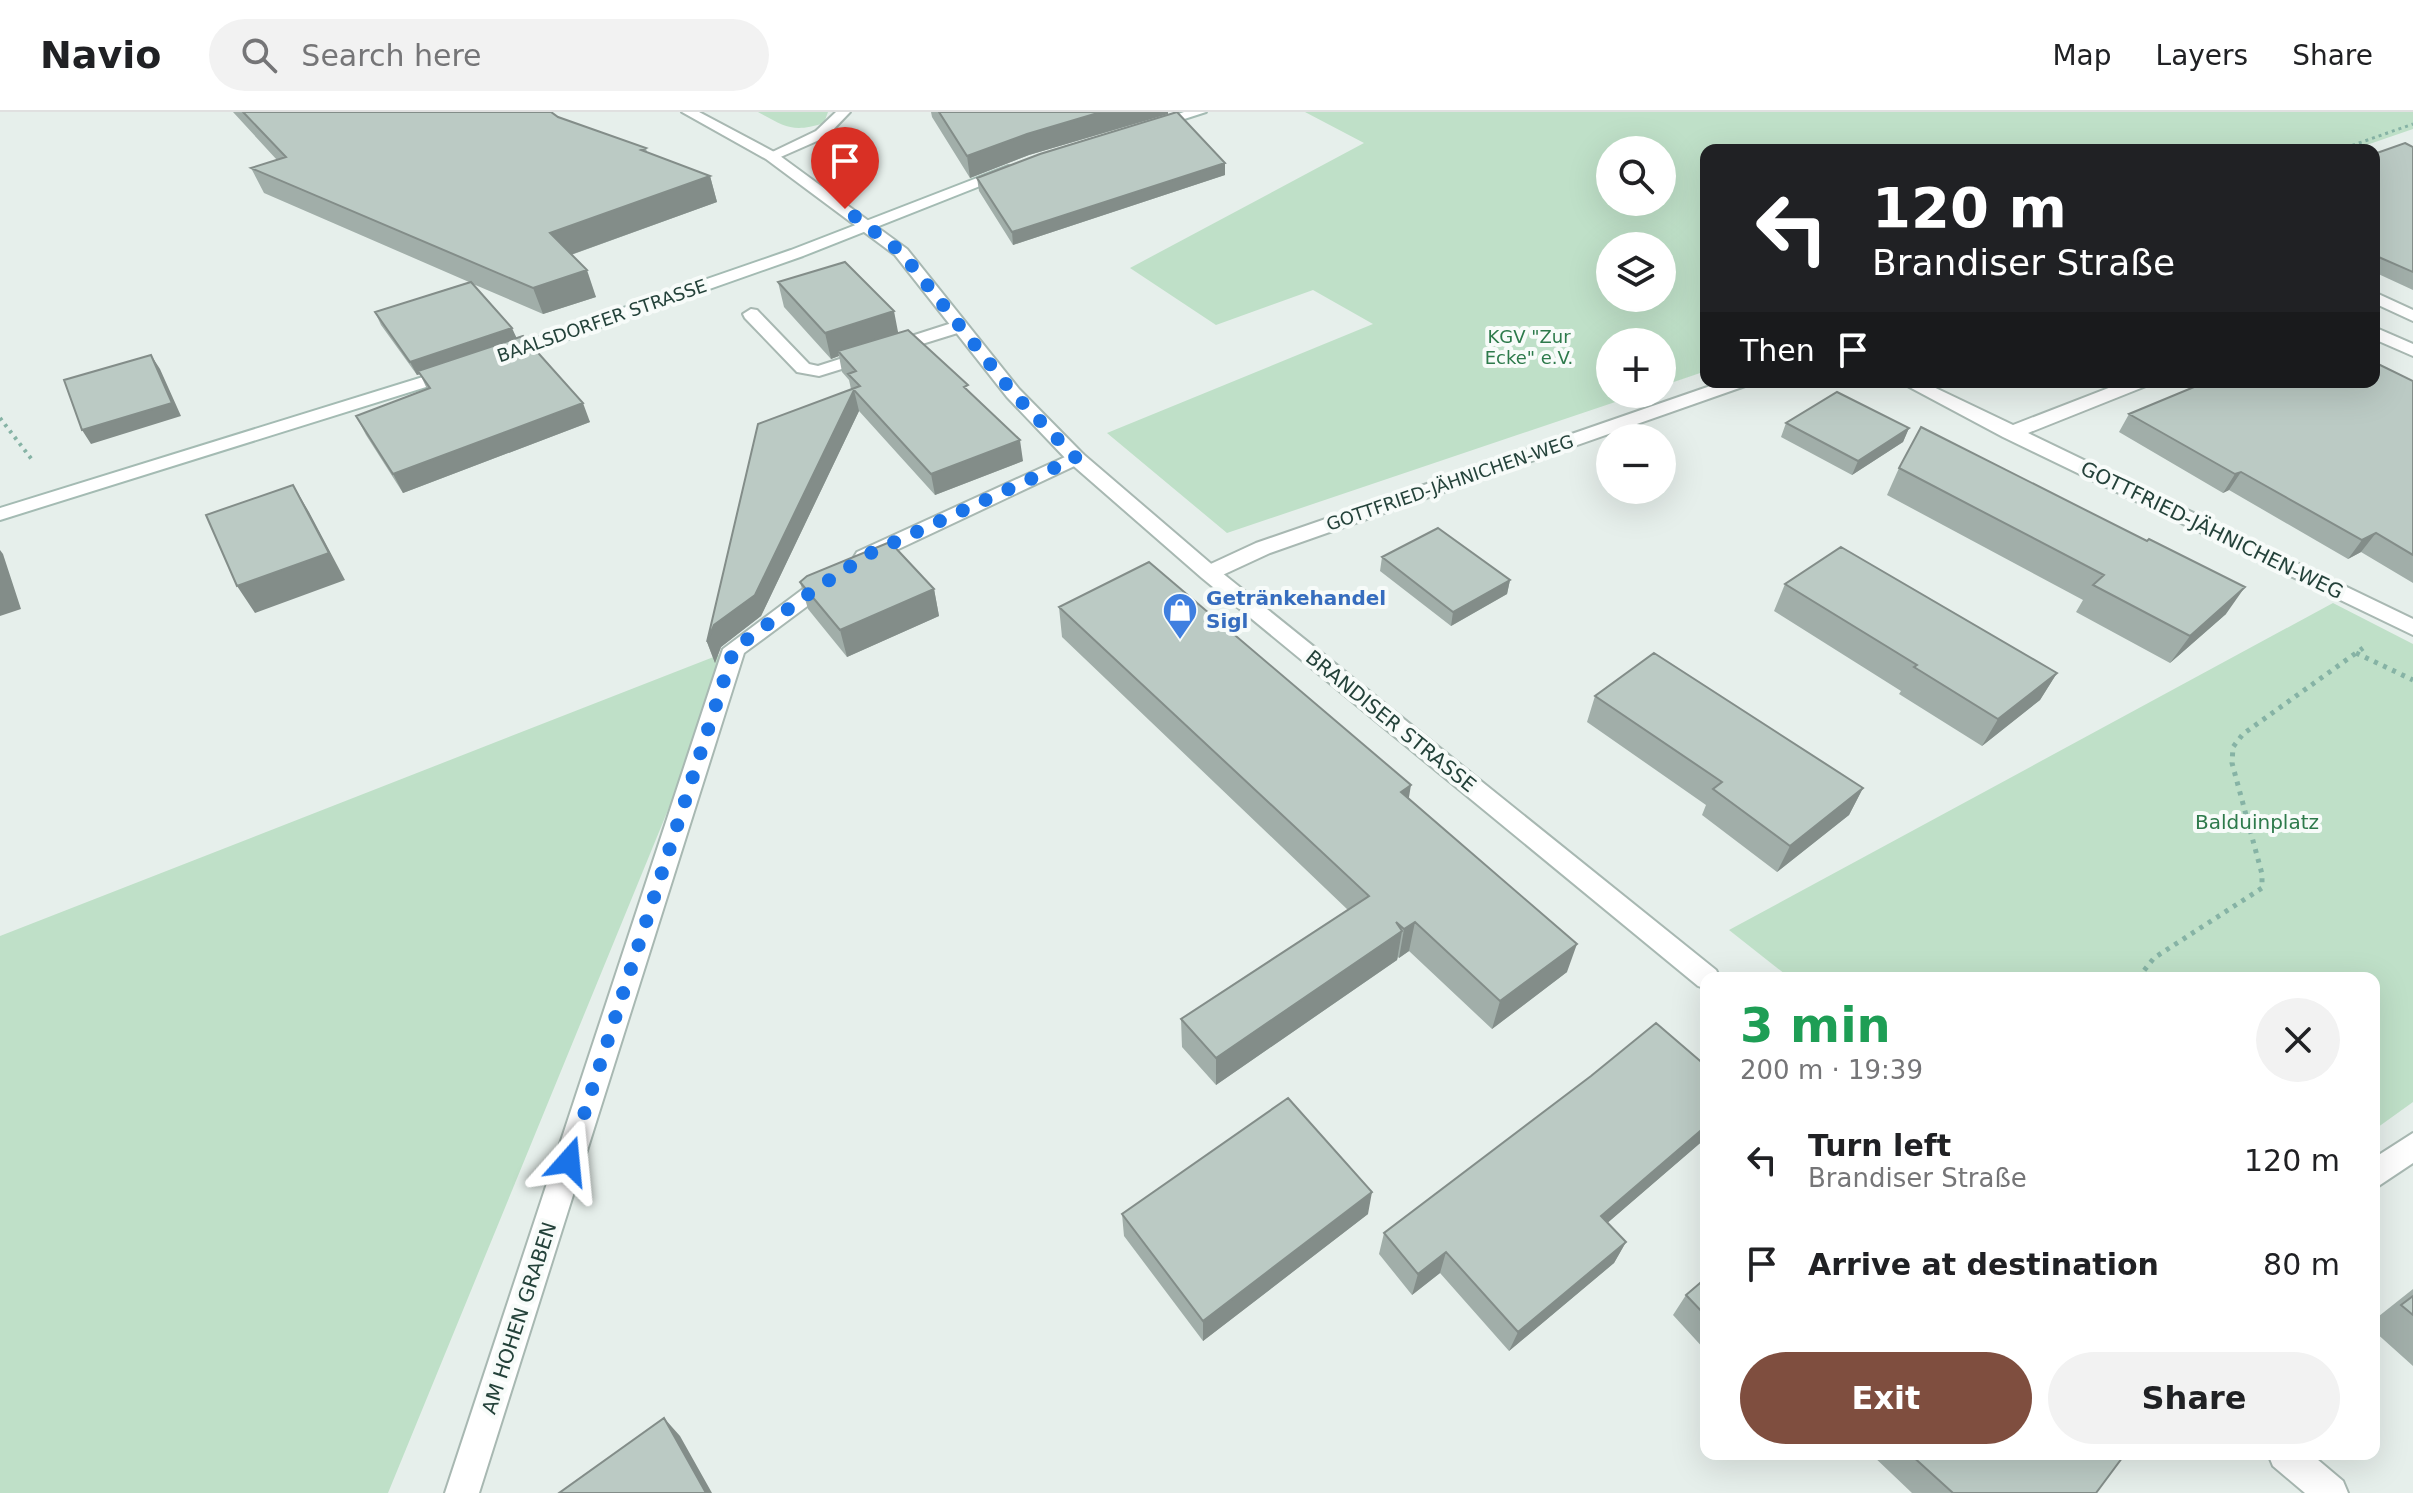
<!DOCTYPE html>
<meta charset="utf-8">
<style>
:root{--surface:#fff;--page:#f2f2f2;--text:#202124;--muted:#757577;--line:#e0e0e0;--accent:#7f4e3f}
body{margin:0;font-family:"DejaVu Sans",sans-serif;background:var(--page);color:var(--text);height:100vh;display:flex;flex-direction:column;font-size:30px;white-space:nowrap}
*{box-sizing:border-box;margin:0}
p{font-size:26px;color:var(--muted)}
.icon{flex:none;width:44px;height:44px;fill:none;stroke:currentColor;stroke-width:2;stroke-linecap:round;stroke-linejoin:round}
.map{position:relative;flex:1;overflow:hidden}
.side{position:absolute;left:1700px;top:860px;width:680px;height:488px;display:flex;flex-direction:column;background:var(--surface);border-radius:16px;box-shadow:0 8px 32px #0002}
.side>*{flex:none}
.guide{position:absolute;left:1700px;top:32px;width:680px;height:244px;border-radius:16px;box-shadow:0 8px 32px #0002;background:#202124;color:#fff;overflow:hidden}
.fabs{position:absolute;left:1596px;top:24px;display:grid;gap:16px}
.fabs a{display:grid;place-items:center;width:80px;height:80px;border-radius:50%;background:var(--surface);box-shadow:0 8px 32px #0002;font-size:40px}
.pin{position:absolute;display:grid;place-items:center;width:68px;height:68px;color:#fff;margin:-82px -34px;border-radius:50% 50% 50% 0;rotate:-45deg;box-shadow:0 0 8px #0007}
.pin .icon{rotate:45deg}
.me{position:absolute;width:88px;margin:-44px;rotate:18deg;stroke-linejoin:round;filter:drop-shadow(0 0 6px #0008)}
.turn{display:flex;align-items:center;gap:28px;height:168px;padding:0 40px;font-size:36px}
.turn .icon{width:104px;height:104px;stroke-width:2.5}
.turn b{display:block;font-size:56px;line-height:68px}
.then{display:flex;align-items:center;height:76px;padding:0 40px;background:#0003;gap:16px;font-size:30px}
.round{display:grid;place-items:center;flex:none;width:84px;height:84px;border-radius:42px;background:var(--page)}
.summary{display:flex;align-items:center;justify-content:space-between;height:136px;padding:0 40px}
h1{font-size:48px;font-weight:700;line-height:60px;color:#1e9e55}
.action{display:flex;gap:16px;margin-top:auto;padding:16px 40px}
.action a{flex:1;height:92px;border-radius:48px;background:var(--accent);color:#fff;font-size:32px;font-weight:700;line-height:92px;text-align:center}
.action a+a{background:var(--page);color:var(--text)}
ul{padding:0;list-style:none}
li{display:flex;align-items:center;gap:24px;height:104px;padding:0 40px}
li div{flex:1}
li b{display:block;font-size:30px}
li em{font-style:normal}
header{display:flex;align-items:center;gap:48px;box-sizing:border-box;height:112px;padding:0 40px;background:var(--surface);border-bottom:2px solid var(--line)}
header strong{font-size:38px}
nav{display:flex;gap:44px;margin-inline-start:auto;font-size:28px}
.search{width:560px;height:72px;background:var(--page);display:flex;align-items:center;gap:20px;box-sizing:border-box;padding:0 28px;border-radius:44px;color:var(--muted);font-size:30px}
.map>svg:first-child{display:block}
.green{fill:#bfe0c8;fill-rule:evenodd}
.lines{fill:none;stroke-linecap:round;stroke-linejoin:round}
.service-casing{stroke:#a8b8b2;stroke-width:4}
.minor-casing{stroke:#a8b8b2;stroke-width:4}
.tertiary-casing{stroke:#a8b8b2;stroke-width:4}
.secondary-casing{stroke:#a4bbb3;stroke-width:4}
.path-far2{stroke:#86b3a5;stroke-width:3;stroke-dasharray:3 4;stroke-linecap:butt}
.path-far1{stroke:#86b3a5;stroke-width:4;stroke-dasharray:3 5;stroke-linecap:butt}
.path{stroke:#86b3a5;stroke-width:5;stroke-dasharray:4 6;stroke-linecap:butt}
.service{fill:#fff;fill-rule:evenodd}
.minor{fill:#fff;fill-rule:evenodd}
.tertiary{fill:#fff;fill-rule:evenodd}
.secondary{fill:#fff;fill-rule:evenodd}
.wall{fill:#a1aea9}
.shaded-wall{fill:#838d89}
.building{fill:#bbcac4;stroke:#838d89;stroke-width:2}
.route{stroke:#1a73e8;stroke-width:14;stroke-dasharray:0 25.2}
.labels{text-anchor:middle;stroke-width:8;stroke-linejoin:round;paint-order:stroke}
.far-street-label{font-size:18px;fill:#24423a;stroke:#f7fbf9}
.far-park-label{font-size:18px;fill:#2d7a4b;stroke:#f7fbf9}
.street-label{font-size:20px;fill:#24423a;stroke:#f7fbf9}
.shop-label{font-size:20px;font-weight:bold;fill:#366cbe;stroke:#f7fbf9;text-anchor:start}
.park-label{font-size:20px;fill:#2d7a4b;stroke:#f7fbf9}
</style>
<header>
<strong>Navio</strong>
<div class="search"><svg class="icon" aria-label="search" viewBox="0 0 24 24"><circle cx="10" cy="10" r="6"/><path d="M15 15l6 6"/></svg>Search here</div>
<nav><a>Map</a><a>Layers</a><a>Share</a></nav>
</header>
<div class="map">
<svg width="2413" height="1381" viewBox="0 0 2413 1381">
<rect width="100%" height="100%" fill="#e6efeb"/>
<path class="green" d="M758 0H828L824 11C793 21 786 15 758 0Z
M1305 0H2413V17L2352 38H1706V259L1662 274V230H1610V282H1639L1227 421 1107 321 1373 212 1313 178 1216 213 1130 156 1364 31ZM1610 38H1662V90H1610ZM1610 134H1662V186H1610Z
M2333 491 2413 532V990L2374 1018V866H1790L1729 818Z
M734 537 388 1381H0V824Z"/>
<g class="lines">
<g class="service-casing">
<path id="service" d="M751 197 757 198 809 252 818 254 952 211 958 210 966 215 964 219 819 264 797 260 745 206 743 202Z
M2374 215 2413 232V244L2374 227Z"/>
</g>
<g class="minor-casing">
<path id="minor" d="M836 0H850L826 25 776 47 771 48 764 44 816 19Z
M2374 180 2413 198V209L2374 191Z
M1722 270H1748L1745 274 1270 441 1216 466 1209 468 1199 461 1202 456 1256 431Z
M1900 270H1923L2013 313 2124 270H2149L2146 274 2028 321 2413 507V523L2003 325Z
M1076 340 1083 342 1085 346 1083 350 871 450H857L854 445 857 440Z
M830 460 837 462 840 467 837 472 744 541 479 1381H445L723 537 823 462Z
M2413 1021V1051L2374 1077V1046Z"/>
</g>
<g class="tertiary-casing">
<path id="tertiary" d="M682 0H699L776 41 907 137 1019 277 1083 342 1216 456 1716 858 1720 866H1706V877L1698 874 1202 466 1069 350 1007 285 895 143 766 47Z
M2268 1342H2311L2343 1369 2348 1381H2305L2273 1354Z"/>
</g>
<g class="secondary-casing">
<path id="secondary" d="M1184 0H1206L1150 18 1143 14Z
M1008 54 1013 55V61L803 144 508 248H496L493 244 496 240 791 138Z
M452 256 461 261 458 265 0 408V396Z"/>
</g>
<path class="path-far2" d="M2339 38 2413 12"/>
<path class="path-far1" d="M0 306 33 349"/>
<path class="path" d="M2356 541 2413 568
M2138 866 2154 846 2262 776V762L2232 651 2233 635 2243 622 2363 536"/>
<use href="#service" class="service"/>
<use href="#minor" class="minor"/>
<use href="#tertiary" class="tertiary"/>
<use href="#secondary" class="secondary"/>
</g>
<path class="wall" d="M233 0H551L558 5 646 36 647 40 710 64 717 90 571 143 596 185 543 202 473 172 517 226 590 310 403 381 366 323 356 304 427 277 420 262 417 263 381 213 375 200 469 170 264 81 251 56 277 48Z
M931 0H1168V2L1029 43 970 66 932 5Z
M2413 35V178L2374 160V42Z
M1225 51V63L1013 133 979 79 977 66Z
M778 170 898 221 969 279 1023 349 935 383 859 299 761 504 721 535 715 551 707 530 851 277 849 268 842 260 839 244 831 247 784 195Z
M2413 269V471L2361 440 2348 447 2229 378 2223 381 2119 320 2129 302Z
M1786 311 1909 316 1903 330 1852 363 1781 325Z
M1899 356 2147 429 2226 502 2170 551 2076 500 2083 488 1887 383Z
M1382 445 1510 468 1507 482 1451 514 1380 459Z
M800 470 934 477 939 504 847 545 808 497Z
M1785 472 2057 561 2040 588 1982 634 1899 582 1901 579 1774 499Z
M1059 495 1409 687 1567 860 1492 917 1409 839 1399 846 1398 845 1397 848 1216 973 1182 935 1181 907 1348 798 1062 525Z
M1595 584 1863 676 1849 703 1777 760 1702 703 1706 693 1587 610Z
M1706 954V1026L1607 1111 1626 1130 1614 1151 1509 1239 1440 1161 1412 1183 1379 1142 1384 1121Z
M1122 1102H1368L1203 1229 1124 1124Z
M1706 1166V1239L1673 1203 1686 1183Z
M2413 1177V1254L2374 1219V1208Z
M1871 1342H2125L2096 1381H1912Z"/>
<path class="shaded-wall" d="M1101 0H1168V2L1029 43 970 66 967 44 1027 22Z
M1225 51V63L1013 133 1012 120Z
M710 64 717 90 559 147 550 121Z
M587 158 596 185 543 202 533 176Z
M894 199 899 225 838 239 839 244 831 247 825 221Z
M512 216 518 229 440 256 417 263 410 250Z
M151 243 160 257 181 304 91 332 82 318Z
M854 278 859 299 761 504 721 535 715 551 707 530 714 513Z
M583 291 590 310 403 381 393 362Z
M1909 316 1903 330 1852 363 1858 349Z
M1020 328 1023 349 935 383 931 362Z
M2241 360 2229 378 2223 381 2235 362Z
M293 373 309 400 345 468 255 501 237 474Z
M2376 421 2361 440 2348 447 2362 428Z
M0 438 3 442 21 497 0 504Z
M1510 468 1507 482 1451 514 1453 500Z
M2245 475 2226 502 2170 551 2190 524Z
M934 477 939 504 847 545 840 518Z
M2057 561 2040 588 1982 634 1998 607Z
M1411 673 1406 703 1401 680Z
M1863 676 1849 703 1777 760 1790 734Z
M1415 810 1409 839 1399 846 1404 817Z
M1402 819 1397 848 1216 973V946Z
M1577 832 1567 860 1492 917 1500 889Z
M1706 1014V1026L1590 1126 1601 1104Z
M1372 1080 1368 1102 1203 1229V1209Z
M1626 1130 1614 1151 1509 1239 1518 1220Z
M1446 1140 1440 1161 1412 1183 1418 1162Z
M664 1306 680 1324 712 1381H706Z"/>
<path class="building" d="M243 0H551L558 5 646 36 641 38 710 64 550 121 587 158 533 176 251 56 286 45Z
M939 0H1101L1027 22 967 44Z
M1177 0 1225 51 1012 120 977 66 1040 42Z
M2405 31 2413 35V160L2374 143V42Z
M845 150 894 199 825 221 778 170Z
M471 170 512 216 410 250 375 200Z
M908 218 968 273 964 275 1020 328 931 362 854 278 755 483 714 513 707 530 758 312 860 274 848 262 856 259 838 239Z
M523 224 583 291 393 362 356 304 430 276 418 259Z
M151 243 172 291 82 318 64 268Z
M2374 250 2413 269V443L2376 421 2362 428 2241 360 2235 362 2129 302 2206 270H2374Z
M1837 280 1909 316 1858 349 1786 311Z
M1921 315 2147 429 2149 427 2245 475 2190 524 2093 473 2104 463 1899 356Z
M293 373 329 441 237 474 206 403Z
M1438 416 1510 468 1453 500 1382 445Z
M890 430 934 477 840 518 800 470 807 464Z
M1841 435 2057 561 1998 607 1914 555 1917 553 1785 472Z
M1149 450 1411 673 1401 680 1577 832 1500 889 1415 810 1404 817 1396 810 1402 819 1216 946 1181 907 1369 784 1059 495Z
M1654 541 1863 676 1790 734 1713 677 1722 670 1595 584Z
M1656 911 1706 954V1014L1601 1104 1626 1130 1518 1220 1446 1140 1418 1162 1384 1121 1591 964Z
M1288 986 1372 1080 1203 1209 1122 1102Z
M1706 1166V1204L1686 1183Z
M2413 1184V1203L2401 1193Z
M664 1306 706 1381H559Z
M1910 1342H2125L2096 1381H1953Z"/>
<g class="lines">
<path class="route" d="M569 1049 734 537 814 478 871 441 1076 346 1013 281 901 140 845 97"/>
</g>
<defs>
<g id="shop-pin" transform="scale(1.8)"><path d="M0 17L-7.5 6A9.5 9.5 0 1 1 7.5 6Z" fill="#3f7fe0" stroke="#f7fbf9"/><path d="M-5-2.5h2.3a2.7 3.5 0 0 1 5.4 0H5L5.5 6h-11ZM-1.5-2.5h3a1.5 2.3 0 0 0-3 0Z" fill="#fff"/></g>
</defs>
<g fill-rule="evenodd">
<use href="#shop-pin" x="1180" y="498"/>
</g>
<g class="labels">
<g class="far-street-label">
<text transform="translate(602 209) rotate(-19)" y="6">BAALSDORFER STRASSE</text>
<text transform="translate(1450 371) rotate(-19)" y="6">GOTTFRIED-JÄHNICHEN-WEG</text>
</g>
<g class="far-park-label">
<text x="1529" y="231">KGV "Zur<tspan x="1529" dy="21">Ecke" e.V.</tspan></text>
</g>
<g class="street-label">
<text transform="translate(2212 418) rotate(26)" y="7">GOTTFRIED-JÄHNICHEN-WEG</text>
<text transform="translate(1391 609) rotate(39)" y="7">BRANDISER STRASSE</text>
<text transform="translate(519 1206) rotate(-72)" y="7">AM HOHEN GRABEN</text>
</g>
<g class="shop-label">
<text x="1206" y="493">Getränkehandel<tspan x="1206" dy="23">Sigl</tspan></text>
</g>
<g class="park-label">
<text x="2257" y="717">Balduinplatz</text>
</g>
</g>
</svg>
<div class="fabs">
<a><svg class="icon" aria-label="search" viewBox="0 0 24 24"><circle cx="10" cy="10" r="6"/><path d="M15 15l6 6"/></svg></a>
<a><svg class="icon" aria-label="layers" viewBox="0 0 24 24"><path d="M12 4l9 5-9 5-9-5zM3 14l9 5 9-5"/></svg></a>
<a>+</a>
<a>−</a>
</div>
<div class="pin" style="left:845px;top:97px;background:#d93025"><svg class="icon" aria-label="arrive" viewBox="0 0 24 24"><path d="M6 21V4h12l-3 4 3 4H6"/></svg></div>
<svg class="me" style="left:569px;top:1049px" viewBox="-20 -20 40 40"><path d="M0-17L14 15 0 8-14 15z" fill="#1a73e8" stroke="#fff" stroke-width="4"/></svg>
<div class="guide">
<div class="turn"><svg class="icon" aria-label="left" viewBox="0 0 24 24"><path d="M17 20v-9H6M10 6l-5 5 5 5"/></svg><div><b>120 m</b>Brandiser Straße</div></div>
<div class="then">Then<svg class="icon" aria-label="arrive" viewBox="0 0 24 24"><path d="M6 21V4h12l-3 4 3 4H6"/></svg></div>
</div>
<section class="side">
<div class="summary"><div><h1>3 min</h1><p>200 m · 19:39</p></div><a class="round"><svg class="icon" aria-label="close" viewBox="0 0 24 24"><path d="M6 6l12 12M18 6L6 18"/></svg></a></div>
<ul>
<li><svg class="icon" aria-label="left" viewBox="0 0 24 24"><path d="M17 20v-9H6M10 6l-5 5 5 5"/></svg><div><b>Turn left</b><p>Brandiser Straße</p></div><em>120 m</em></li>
<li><svg class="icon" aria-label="arrive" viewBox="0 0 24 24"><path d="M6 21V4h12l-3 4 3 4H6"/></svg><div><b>Arrive at destination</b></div><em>80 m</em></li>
</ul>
<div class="action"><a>Exit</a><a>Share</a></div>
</section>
</div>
